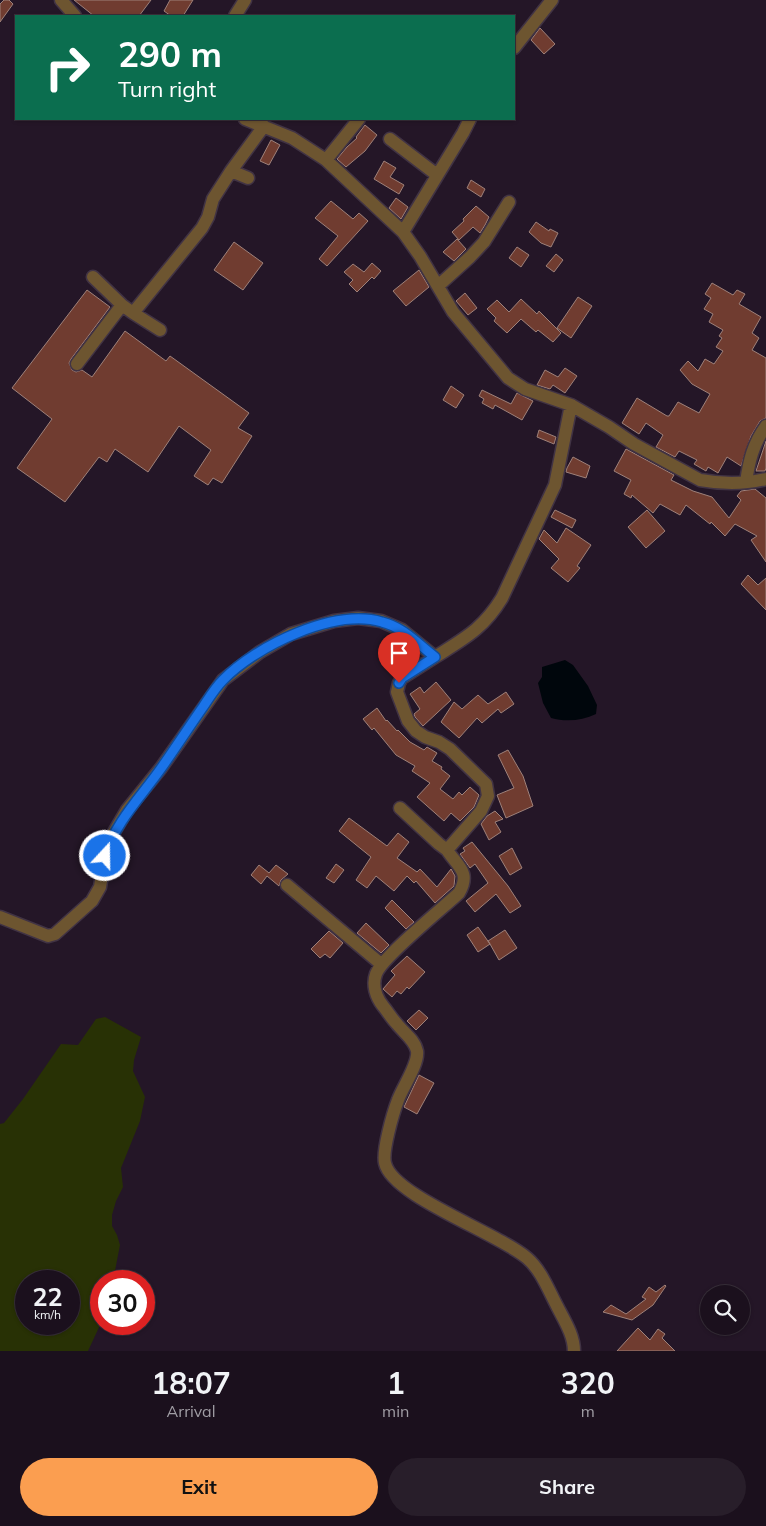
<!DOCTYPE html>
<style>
:root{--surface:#1b101d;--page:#281e2a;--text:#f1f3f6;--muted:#a09da4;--line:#39303b;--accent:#fb9e50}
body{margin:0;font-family:Mulish,sans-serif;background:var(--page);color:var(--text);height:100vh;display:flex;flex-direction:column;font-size:19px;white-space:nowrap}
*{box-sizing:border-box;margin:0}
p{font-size:16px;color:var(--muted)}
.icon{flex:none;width:28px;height:28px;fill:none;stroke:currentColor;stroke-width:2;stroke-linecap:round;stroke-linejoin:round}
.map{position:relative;height:1351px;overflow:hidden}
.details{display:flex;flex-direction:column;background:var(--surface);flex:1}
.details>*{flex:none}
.top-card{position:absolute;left:15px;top:15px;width:500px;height:105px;border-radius:0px;box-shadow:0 1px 4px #0004,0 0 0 1px var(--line);background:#0b6e4f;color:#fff;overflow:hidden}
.fabs{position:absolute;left:700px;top:1285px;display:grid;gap:10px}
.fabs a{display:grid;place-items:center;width:50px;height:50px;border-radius:50%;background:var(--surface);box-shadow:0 1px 4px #0004,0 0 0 1px var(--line);font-size:25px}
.speed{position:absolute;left:15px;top:1270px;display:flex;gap:10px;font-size:25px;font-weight:700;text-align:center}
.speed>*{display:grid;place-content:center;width:65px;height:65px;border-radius:50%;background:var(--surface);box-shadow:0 1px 4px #0004,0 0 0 1px var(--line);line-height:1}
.speed small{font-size:12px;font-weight:400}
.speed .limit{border:8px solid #d22;background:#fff;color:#111}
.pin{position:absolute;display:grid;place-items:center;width:42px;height:42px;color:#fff;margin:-51px -21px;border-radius:50% 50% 50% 0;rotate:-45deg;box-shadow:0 0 5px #0007}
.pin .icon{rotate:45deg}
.me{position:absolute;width:55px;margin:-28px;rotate:21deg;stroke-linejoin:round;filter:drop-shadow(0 0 4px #0008)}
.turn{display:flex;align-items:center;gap:18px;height:105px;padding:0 20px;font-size:22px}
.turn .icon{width:65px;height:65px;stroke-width:2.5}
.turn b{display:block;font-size:35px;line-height:42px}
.eta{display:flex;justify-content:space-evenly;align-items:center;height:85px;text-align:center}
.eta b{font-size:30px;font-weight:700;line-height:35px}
.action{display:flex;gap:10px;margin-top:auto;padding:10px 20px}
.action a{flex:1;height:58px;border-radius:30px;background:var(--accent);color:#111;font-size:20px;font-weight:700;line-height:58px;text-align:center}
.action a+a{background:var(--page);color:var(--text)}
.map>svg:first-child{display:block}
.green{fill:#283105;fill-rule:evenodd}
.water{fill:#00060c}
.building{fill:#703c30;stroke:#9e817a}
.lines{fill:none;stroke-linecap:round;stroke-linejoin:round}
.minor-casing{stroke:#413344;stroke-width:15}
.minor{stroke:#6d5530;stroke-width:12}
.route-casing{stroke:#114b97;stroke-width:12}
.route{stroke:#1a73e8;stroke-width:9}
</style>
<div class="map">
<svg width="766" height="1351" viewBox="0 0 766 1351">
<rect width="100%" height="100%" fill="#241627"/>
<path class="green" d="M105 1017 141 1037 134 1060 133 1071 145 1097 140 1121 121 1168 123 1187 116 1201 112 1215V1226L117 1235 120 1245 113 1281H101V1323L88 1351H0V1124L4 1123 23 1099 61 1044 78 1045 96 1019ZM26 1281H69V1324H26Z"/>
<path class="water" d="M565 660 573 665 588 686 597 705 596 714C582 721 565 722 551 718L543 703 538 683 542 677V667Z"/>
<path class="building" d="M4 0H9L13 4 0 22V4Z
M74 0H151L139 16H94Z
M170 0H193L183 16H171L164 11Z
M540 28 555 44 544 54 531 40Z
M365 125 377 135 365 151 346 167 337 159 347 147 357 138 356 137Z
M271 140 280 145 269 165 260 161Z
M384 161 396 168 390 177 404 185 399 194 374 179Z
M471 180 485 189 481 197 467 188Z
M396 198 408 207 401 219 389 208Z
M331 201 353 219 359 213 368 221 327 266 319 259 338 236 315 218Z
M476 206 489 217 485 225 480 233 473 227 459 240 452 232 464 221 463 219Z
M536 222 549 231 550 229 558 233 551 247 541 243 529 232Z
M457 239 466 249 454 261 443 252Z
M234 242 263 263 243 290 214 270Z
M517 247 529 255 521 267 509 258Z
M556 254 563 260 554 272 546 266Z
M372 263 381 271 374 279 372 277 357 292 349 284 353 280 344 272 353 264 364 272Z
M419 270 429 287 406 306 393 291Z
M712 283 733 295 737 290 745 294 739 304 761 317 752 333 759 338 752 350 766 358V418L760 421 751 436 741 466 727 457 718 473 708 467 706 471 694 464 697 460 679 451 675 457 656 447 663 435 646 423 639 434 622 423 637 398 667 416H669L678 402 699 413 710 394 692 384 680 370 688 361 698 371 705 359 714 364 723 351 716 347 722 338 719 336 723 330 709 322 713 314 704 309 711 298 705 294Z
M87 290 110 307 71 359 69 363 72 370 76 372 82 370 92 377 125 331 166 361 170 356 249 413 238 428 252 436 222 483 213 478 208 485 194 476 211 450 179 426 148 472 115 449 107 462 99 457 65 502 17 468 52 419 12 388Z
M465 293 477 308 468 315 456 301Z
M578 297 592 306 571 338 557 328Z
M521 299 537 314 539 311 561 333 553 342 538 330 536 332 521 319 507 333 494 321 496 318 487 309 497 300 509 312Z
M565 368 577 376 565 393 553 385 550 389 537 385 545 370 558 377Z
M451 386 464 395 456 408 443 400Z
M482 390 511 404 517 393 533 401 522 420 495 405 493 409 482 403 484 399 479 396Z
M539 430 556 437 554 444 537 437Z
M766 441V468L765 471H756Z
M626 449 674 475 671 480 693 491 712 497 729 518 741 500 737 496 741 491 755 489 766 498V562L751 540 757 536 735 524 725 536 711 522 710 524 686 505 680 515 660 504 653 513 632 495 631 498 624 494 631 480 614 471Z
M573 457 590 466 586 478 566 472 567 468Z
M555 510 576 520 572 528 551 517Z
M647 510 665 531 646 548 628 527Z
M566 528 591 545 577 566 580 568 568 582 551 568 559 559 539 539 544 530 557 543Z
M748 575 758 585 766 578V610L741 584Z
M436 682 451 700 423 726 415 717 414 714 420 709 410 694 420 687 424 693Z
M506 692 514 704 501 713 498 709 482 723 477 718 459 738 441 722 454 702 462 709 478 695 488 704Z
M377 708 386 721 387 720 397 731 398 730 410 742 424 750 427 747 437 753 432 761 442 767 441 769 450 776 440 789 453 799 459 792 462 795 470 787 479 795 474 807 460 821 451 813 444 821 417 797 430 783 412 771 415 766 396 755 374 728 372 730 363 719Z
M508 750 523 776 533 806 506 818 497 795 514 788 498 755Z
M495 811 503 819 495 822 501 832 489 840 481 824 487 816Z
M349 818 387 846 398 833 409 842 397 858 417 872 420 869 437 887 451 869 455 876 454 886 435 903 416 881 414 883 407 876 394 891 376 876 367 888 356 880 371 857 339 831Z
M472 842 508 886 521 906 510 913 496 894 475 912 466 901 488 883 475 864 470 868 460 854 465 851 463 848Z
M512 848 522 868 510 875 499 856Z
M336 864 344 870 334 883 326 878Z
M259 865 269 873 276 865 288 874 281 880 279 886 267 876 261 884 251 875Z
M392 900 414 922 406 929 385 908Z
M366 923 389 945 381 953 357 933Z
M478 927 490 944 488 941 505 930 517 948 499 960 490 944 478 952 467 935Z
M329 931 343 943 330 958 325 954 320 958 311 949Z
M407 956 425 972 409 989 407 987 401 994 397 991 392 997 383 989 395 975 391 971Z
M419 1010 428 1018 416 1030 407 1021Z
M419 1075 434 1083 417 1114 404 1107Z
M665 1285 666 1286 653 1305 632 1320 603 1312 611 1305 626 1314 646 1299 642 1297 649 1287 656 1292Z
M638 1328 650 1340 658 1329 665 1334 662 1338 675 1351H617Z"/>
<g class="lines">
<g class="minor-casing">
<path id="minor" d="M61 0 75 16
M235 16 245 0
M514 48 552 0
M245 119 292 138 326 160 403 232 420 256 453 312 508 378 525 389 571 405 555 485 502 598C483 629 465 638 435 657
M390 139 437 175
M326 160 359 119
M248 178 231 171 264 126
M403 232 463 133 470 119
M93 277 122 305 133 313 202 228 208 217 213 199 231 171
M438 286 470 257 484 242 509 202
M133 313 160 330
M77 364 122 305
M571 405 609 427 634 444 700 480C722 484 745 484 766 479
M746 482C749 461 753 444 766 426
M400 808 439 844 447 850
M287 885 381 964
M0 917 48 936 55 934 92 901 100 887 105 856 110 839 127 810 161 768 223 680 260 652 291 634 334 621 358 618 381 621 402 630 435 657 402 678 399 683 397 692 408 721 416 731 425 737 439 742 450 749 486 784 488 796 481 811 447 850C458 867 471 872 459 893 443 908 382 957 376 974 372 985 376 997 383 1006 388 1012 392 1019 397 1024 403 1032 415 1040 417 1051 419 1064 402 1088 398 1100 393 1113 382 1151 385 1163 392 1196 498 1233 527 1258 541 1270 548 1289 557 1306 564 1320 574 1335 574 1351"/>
</g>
<use href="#minor" class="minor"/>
</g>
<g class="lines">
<g class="route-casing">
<path id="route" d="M105 856C116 821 141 797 162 767 176 747 189 727 203 707 209 698 215 688 223 680 256 646 334 608 382 622 403 627 418 644 435 657L402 678 399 683"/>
</g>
<use href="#route" class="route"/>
</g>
</svg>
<div class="fabs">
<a><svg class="icon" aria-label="search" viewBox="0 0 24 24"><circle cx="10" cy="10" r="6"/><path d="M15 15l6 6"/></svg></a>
</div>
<div class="speed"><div>22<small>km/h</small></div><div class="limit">30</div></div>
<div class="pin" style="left:399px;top:683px;background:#d93025"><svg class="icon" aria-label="arrive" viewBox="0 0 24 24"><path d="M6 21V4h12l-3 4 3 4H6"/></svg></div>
<svg class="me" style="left:105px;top:856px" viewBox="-20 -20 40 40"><circle r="17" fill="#1a73e8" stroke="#fff" stroke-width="3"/><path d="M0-11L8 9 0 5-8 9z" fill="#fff"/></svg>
<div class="top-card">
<div class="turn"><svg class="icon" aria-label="right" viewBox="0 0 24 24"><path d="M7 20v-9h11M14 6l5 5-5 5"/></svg><div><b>290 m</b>Turn right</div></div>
</div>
</div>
<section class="details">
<div class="eta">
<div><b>18:07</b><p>Arrival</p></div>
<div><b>1</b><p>min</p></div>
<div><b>320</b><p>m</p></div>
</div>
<div class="action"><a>Exit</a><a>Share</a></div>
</section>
